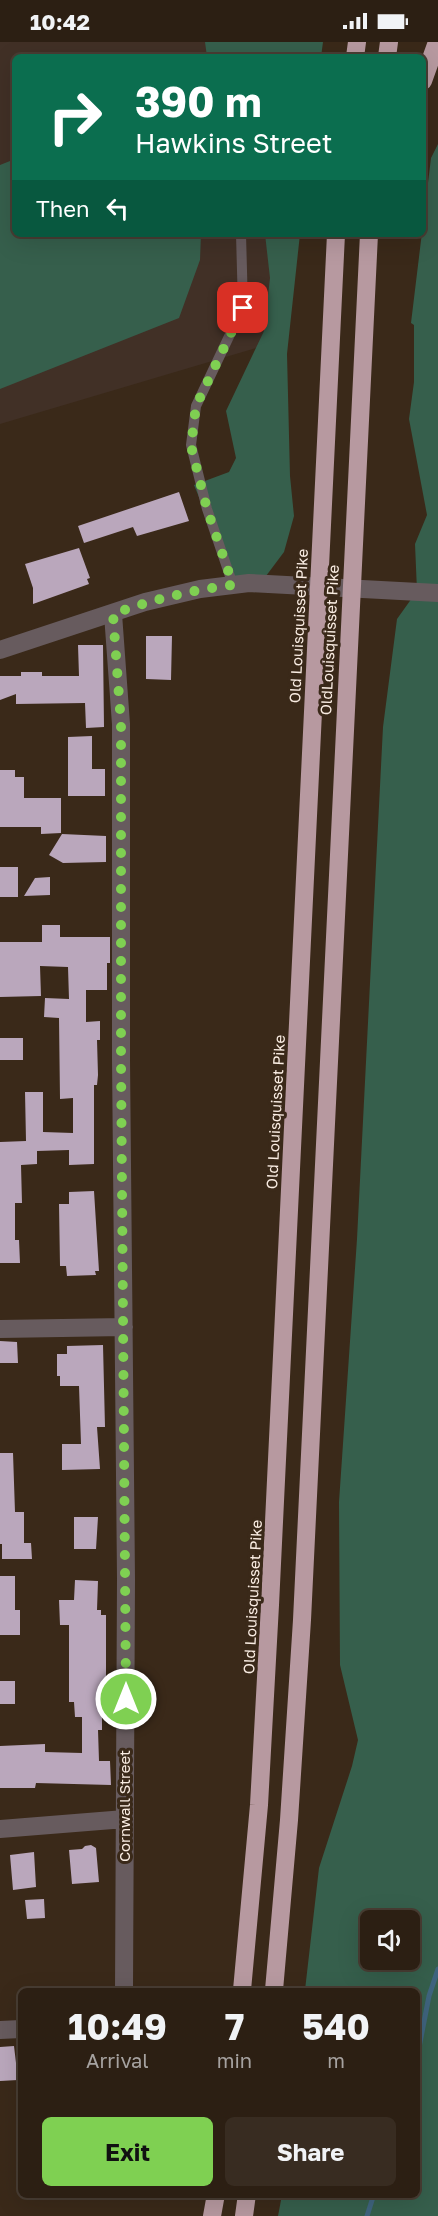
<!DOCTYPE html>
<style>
:root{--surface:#2c1f13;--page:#382c21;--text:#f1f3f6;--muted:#a6a2a0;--line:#483d33;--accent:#7fd052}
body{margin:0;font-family:"Golos Text",sans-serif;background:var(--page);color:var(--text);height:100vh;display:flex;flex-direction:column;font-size:22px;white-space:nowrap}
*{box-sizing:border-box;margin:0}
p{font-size:20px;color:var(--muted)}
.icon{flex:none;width:33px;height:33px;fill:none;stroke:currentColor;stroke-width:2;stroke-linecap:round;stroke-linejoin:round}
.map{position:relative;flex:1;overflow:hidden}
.sheet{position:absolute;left:18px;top:1946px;width:402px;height:210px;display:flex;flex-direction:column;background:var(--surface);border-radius:9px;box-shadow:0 6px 24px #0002,0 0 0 2px var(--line)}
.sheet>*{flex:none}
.top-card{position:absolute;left:12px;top:12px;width:414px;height:183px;border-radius:9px;box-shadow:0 6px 24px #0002,0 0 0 2px var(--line);background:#0b6e4f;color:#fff;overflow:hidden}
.fabs{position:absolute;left:360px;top:1868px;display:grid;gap:12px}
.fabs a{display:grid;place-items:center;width:60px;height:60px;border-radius:9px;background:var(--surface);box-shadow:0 6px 24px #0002,0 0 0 2px var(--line);font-size:30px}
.pin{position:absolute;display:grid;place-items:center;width:51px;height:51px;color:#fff;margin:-26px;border-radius:12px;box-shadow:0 3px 9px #0006}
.me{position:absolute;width:66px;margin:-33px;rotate:0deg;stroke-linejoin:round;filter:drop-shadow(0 0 4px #0008)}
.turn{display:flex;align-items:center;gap:21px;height:126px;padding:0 24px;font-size:27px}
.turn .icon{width:78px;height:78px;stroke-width:2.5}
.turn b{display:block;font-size:42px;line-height:51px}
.then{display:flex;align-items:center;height:57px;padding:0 24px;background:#0003;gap:12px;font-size:22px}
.eta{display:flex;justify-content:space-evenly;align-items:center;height:102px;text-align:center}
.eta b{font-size:36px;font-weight:700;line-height:42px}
.cta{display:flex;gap:12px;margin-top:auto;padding:12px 24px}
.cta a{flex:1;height:69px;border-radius:9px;background:var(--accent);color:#111;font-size:24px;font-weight:700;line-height:69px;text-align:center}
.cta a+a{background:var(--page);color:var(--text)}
.status{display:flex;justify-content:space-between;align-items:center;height:42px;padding:0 30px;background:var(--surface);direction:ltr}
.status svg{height:16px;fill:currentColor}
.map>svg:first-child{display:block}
.education{fill:#413026}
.green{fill:#365f4c;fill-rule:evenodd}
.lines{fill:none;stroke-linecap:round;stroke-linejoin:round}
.stream{stroke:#3f647e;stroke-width:5}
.building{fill:#baa7bc}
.service{stroke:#675b5e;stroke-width:10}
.minor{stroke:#675b5e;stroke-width:18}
.tertiary{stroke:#675b5e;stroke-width:18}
.motorway{stroke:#b799a0;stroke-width:18}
.route{stroke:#7fd052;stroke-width:10;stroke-dasharray:0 18}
.labels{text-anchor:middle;stroke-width:6;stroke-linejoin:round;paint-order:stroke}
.street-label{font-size:15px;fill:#faede3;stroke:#3a2919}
</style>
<div class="status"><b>10:42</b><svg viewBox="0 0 49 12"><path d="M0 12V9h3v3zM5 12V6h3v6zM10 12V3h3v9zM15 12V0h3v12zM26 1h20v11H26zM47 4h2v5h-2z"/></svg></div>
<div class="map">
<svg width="438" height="2174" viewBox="0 0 438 2174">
<rect width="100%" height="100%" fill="#3a2919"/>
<path class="education" d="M0 0H294L293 15H15V192H289L286 297 0 382Z"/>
<path class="green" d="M205 0H323L321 15H207Z
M438 102V2174H278L282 2153 417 2152V1948H305L319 1826 352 1724 358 1698 340 1623 339 1460 357 1197 383 685 397 577 417 549 415 502 427 473 409 377 414 340V283L411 281 431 116ZM370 1878H410V1917H370Z
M15 117V192H201L200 218 179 276 0 347V123Z
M265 192H300L287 312 290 434 294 474 284 510 263 538H233L194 443 229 430 236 416 226 369 264 289 270 236Z"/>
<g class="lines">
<path class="stream" d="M417 2016 429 1954 438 1927
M367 2174 374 2152"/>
</g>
<path class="building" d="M179 450 189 479 137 494 133 485 84 501 78 484Z
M79 506 90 536 87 537 89 542 33 562V546L25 522Z
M146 594H172L171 638 146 637Z
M78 603H103L104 685 86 686 85 661 16 662V652L0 658V634H21V630H42V634H79Z
M92 694V727H105V754H68V695Z
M0 728H15V735H24V756H61V791L41 792V785H0Z
M62 792 106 794V820L63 821 49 813Z
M0 825H18V855H0Z
M50 835V853L24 854 35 836Z
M42 883H60V895H110V921H107V948H86V980L100 979V998H97L98 1033 97 1043H94V1122L69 1123V1108L37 1109V1122L21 1123 22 1161H15V1198H19L20 1221H0V1100L26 1099 25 1050H43V1090L73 1091V1056L60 1057 59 976 44 975 45 956 69 957 68 925 40 924 41 954 0 955V900H42Z
M0 996H23V1018H0Z
M94 1149 99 1229H95L96 1233 67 1234 66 1224H60L59 1162H69V1150Z
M0 1299 17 1300 18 1321H0Z
M103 1303 105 1385H97L100 1427 62 1428V1402H81L79 1344H60V1334H57V1312H67V1304Z
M0 1411H13L15 1470H24V1501H31L32 1517H2V1502H0Z
M74 1475H98L96 1507H74Z
M0 1534H15V1568H20V1593H0Z
M75 1538 98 1539 97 1568H101V1573H106V1652L102 1653V1688H98L99 1719H110L111 1743 36 1741 35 1746H0V1704L45 1702V1710L82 1711V1675H75L74 1660H69V1583H60L59 1558H74Z
M0 1639H15V1662H0Z
M91 1803 96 1806 99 1840 72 1842 69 1808 82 1807 85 1804Z
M34 1810 36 1845 13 1848 10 1813Z
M44 1857 45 1876 27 1877 25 1858Z
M14 2004 18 2038 0 2039V2005Z"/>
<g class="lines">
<path class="service" d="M233 543 207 467 191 403 196 364 243 265 241 192"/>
<path class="minor" d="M113 572 121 682V1018L126 1537 124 1948
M0 1287 124 1285
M0 1787 125 1777
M0 1988 21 1987"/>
<path class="tertiary" d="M0 608 145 560 200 547 249 541 438 551"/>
<path class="motorway" d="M355 15 357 0
M387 15 389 0
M423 39 437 0
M242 1948 259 1763 270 1563 336 192
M274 1948 289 1778 302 1578 369 192
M212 2174 216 2152
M244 2174 247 2152"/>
</g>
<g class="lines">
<path class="route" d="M126 1657 121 1018V682L113 572C152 558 191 548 233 543L207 467 191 404 196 364 243 266"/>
</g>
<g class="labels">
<g class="street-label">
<text transform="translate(299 584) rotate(-87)" y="5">Old Louisquisset Pike</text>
<text transform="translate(330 598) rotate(-87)" y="5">OldLouisquisset Pike</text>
<text transform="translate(276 1070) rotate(-87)" y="5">Old Louisquisset Pike</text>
<text transform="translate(253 1555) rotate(-87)" y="5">Old Louisquisset Pike</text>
<text transform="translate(125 1764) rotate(-90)" y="5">Cornwall Street</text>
</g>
</g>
</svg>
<div class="fabs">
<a><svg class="icon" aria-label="sound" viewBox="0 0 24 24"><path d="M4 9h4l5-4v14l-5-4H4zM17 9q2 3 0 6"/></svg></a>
</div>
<div class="pin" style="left:243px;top:266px;background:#d93025"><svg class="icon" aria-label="arrive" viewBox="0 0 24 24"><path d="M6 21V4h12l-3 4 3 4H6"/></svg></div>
<svg class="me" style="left:126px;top:1657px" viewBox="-20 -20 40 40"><circle r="17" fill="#7fd052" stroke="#fff" stroke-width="3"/><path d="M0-11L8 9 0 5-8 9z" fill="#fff"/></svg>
<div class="top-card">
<div class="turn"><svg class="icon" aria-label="right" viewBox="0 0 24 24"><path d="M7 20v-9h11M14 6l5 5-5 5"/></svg><div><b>390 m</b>Hawkins Street</div></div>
<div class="then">Then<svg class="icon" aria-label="left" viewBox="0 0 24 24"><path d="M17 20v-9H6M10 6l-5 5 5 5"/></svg></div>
</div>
<section class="sheet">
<div class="eta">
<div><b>10:49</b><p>Arrival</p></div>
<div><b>7</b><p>min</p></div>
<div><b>540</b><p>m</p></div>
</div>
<div class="cta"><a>Exit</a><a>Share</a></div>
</section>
</div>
